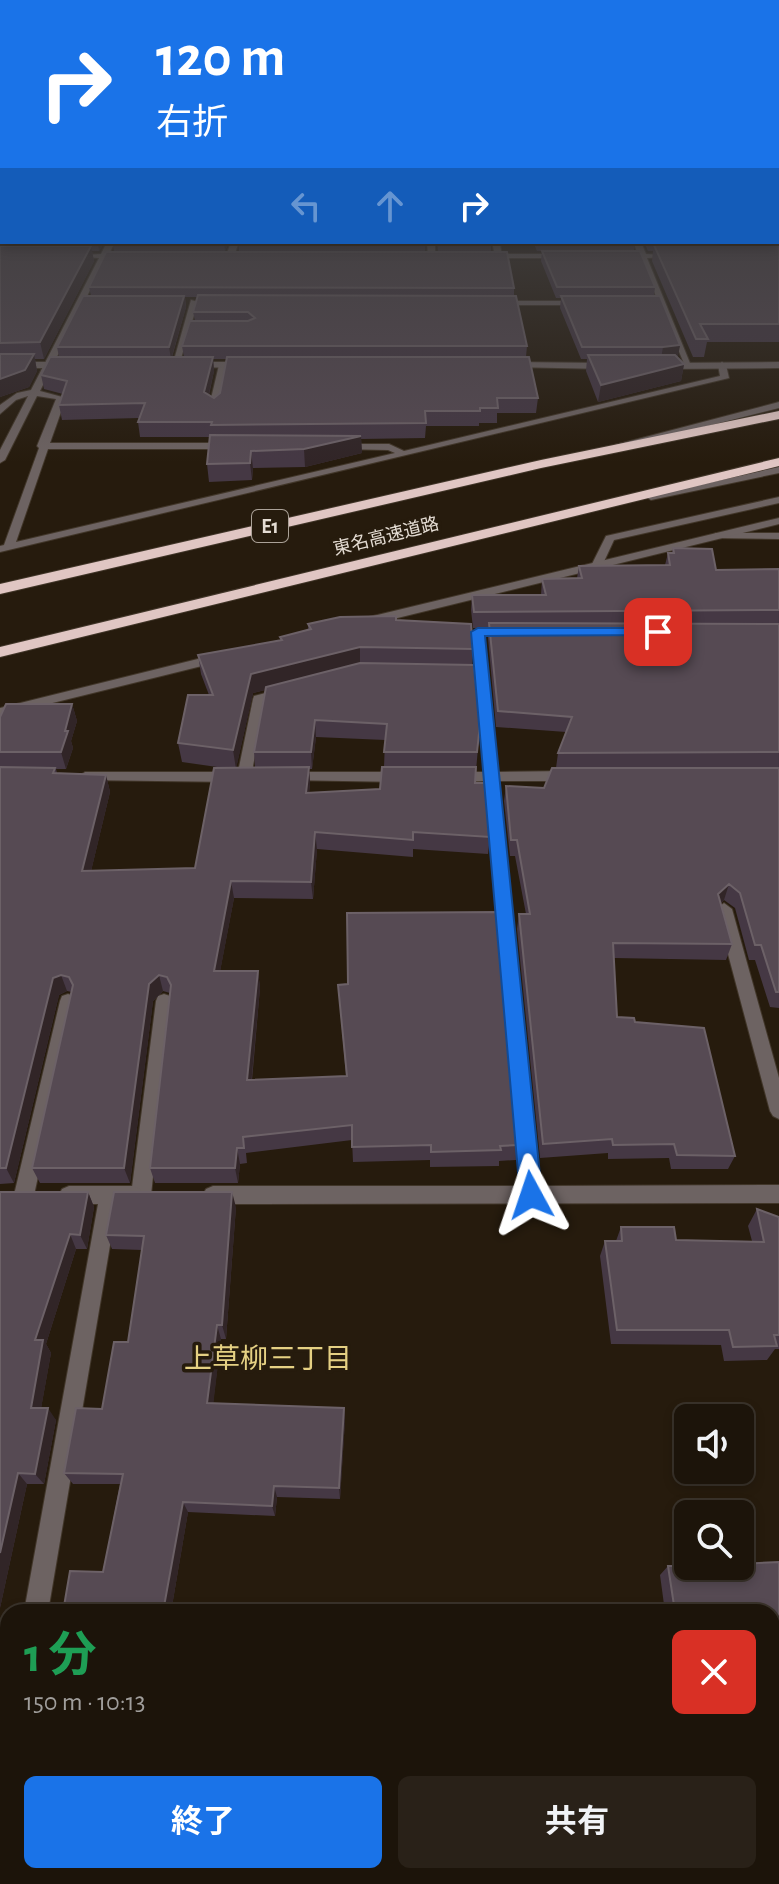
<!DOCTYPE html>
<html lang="ja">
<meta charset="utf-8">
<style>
:root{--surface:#1c140a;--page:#292118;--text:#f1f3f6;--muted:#a09e9c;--line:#3a332b;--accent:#1a73e8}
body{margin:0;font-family:"Alegreya Sans","Noto Sans JP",sans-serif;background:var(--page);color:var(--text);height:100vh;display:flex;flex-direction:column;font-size:30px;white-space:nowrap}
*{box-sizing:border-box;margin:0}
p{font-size:26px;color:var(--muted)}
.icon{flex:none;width:44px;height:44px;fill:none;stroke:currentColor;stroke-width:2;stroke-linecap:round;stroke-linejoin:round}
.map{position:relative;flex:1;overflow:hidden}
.side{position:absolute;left:0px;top:1604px;width:780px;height:280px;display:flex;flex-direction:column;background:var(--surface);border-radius:24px 24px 0 0;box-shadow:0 4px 12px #0003,0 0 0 2px var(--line)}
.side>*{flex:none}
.guide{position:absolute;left:0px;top:0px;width:780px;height:244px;box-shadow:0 4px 12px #0003,0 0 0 2px var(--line);background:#1a73e8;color:#fff;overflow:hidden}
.buttons{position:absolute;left:674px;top:1404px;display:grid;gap:16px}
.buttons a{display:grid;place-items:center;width:80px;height:80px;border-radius:12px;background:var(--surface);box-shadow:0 4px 12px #0003,0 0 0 2px var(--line);font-size:40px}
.pin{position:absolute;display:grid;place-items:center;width:68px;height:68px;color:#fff;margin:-34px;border-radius:16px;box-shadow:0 4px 12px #0006}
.me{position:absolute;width:88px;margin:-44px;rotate:355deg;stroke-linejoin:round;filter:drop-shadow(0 0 6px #0008)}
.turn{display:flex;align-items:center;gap:28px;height:168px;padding:0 24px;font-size:36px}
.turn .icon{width:104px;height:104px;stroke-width:2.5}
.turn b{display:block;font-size:56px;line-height:68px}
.lanes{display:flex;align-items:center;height:76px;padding:0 24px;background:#0003;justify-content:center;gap:40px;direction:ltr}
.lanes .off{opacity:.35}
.round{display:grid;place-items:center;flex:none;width:84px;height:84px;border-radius:12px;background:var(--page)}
.overview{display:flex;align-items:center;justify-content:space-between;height:136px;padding:0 24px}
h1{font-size:48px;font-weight:700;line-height:60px;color:#1e9e55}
.button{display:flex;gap:16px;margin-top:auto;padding:16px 24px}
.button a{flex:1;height:92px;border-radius:12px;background:var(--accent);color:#fff;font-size:32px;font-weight:700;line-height:92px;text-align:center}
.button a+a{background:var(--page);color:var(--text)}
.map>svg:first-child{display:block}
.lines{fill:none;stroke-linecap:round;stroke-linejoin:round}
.service-casing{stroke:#413629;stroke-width:2}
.minor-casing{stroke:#413629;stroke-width:2}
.tertiary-casing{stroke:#413629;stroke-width:2}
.motorway-casing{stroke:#413629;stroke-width:2}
.service{fill:#6d6362;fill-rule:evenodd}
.minor{fill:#6d6362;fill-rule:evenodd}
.tertiary{fill:#6d6362;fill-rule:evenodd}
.motorway{fill:#e0c6c3;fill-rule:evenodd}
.wall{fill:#453844;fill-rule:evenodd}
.shaded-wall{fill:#312527}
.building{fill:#564a53;stroke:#6c6167;stroke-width:2}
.route{fill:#1a73e8;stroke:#114b97;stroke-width:2}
.labels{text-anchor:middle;stroke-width:7;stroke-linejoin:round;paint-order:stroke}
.far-street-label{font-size:18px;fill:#e4dcd3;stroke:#261b0d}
.shield{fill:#261b0d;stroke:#aba298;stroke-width:2}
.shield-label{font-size:20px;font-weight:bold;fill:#e4dcd3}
.near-neighbourhood-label{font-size:28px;fill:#e5d083;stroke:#261b0d}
</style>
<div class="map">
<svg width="779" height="1884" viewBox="0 0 779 1884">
<rect width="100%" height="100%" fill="#261b0d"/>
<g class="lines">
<g class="service-casing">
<path id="service" d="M231 242H239L234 256 230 258 226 256Z
M427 242H435V258L428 256Z
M492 242H500L502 258 495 256Z
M191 300 198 302 179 365 172 367Z
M223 362 227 365 219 407 214 410 209 407 219 365Z
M779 402V408L620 448 615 445Z
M779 467V473L651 500 646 497Z
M779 497V503L614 540 601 568 591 566 606 536Z
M716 533H779V539L712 538 711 536Z
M285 688 291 692 290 695 265 701 251 777 244 782 239 780 237 777 253 699 254 696Z
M724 903 732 909 779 1078V1119L773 1116 770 1111 716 909Z
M68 994 74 996 76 1001 34 1195 31 1201 24 1204 17 1201 14 1195 60 1001 62 996Z
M164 994 170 996 172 1001 151 1195 148 1201 141 1204 134 1201 131 1195 156 1001 158 996Z"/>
</g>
<g class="minor-casing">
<path id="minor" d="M107 242H115L109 254 129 256 106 258 40 391 66 398 50 443H228L233 446 228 449H48L16 542 395 453 388 450 336 449V445L339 444H389L404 451 720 376 718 365 722 362 726 365 729 378 0 552V546L4 545 39 448 37 446 56 399 37 396 5 460 0 463V450L28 396 16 400 0 414V405L17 393 31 390 99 258 69 256 101 254Z
M633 242H641L646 254 677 256 647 258 692 368 685 366 640 258 617 256 638 254Z
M489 254H561L565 256 561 258H486Z
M498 301H579L583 303 579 305H495Z
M779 518V524L369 625 363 621 369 617Z
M478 628 484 632 498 772 569 771 576 776 569 781H499L540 1186 779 1185V1203L213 1204 206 1201 203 1195 206 1189 213 1186H521L485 781 457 782 450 777 457 772H484L472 632Z
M218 654 224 658 222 661 0 716V708Z
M85 772H233L240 777 233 782 80 780 78 777Z
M289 772H401L408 777 401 782 284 780 282 777Z
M69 1186H133L140 1189 143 1195 140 1201 117 1204 48 1612H24L98 1204H69L62 1201 59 1195 62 1189Z
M8 1757V1825L0 1829V1760Z"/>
</g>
<g class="tertiary-casing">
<path id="tertiary" d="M0 362H65L69 365 65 368H0Z
M193 362H245L249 365 245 368 190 367 189 365Z
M513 362 605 363 609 366 605 369 510 367V363Z
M779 362V368L665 369 661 366 665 363Z"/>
</g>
<g class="motorway-casing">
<path id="motorway" d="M779 411V419L541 468 0 594V584L541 460Z
M779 458V466L0 657V647Z"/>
</g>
<use href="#service" class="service"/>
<use href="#minor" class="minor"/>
<use href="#tertiary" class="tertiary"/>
<use href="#motorway" class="motorway"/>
</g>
<path class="wall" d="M0 200H2V242H105L99 251H92L94 261 44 359H35L37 371 29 387 0 397Z
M112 242H229L225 251H114Z
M238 242H426L425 251H239Z
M437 242H491V251H438Z
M533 242H635L634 251 655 287 654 296 680 345 677 357 684 364 681 381 598 402 586 371 587 359H581L560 308 561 298H556L541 261 542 251H537Z
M644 242H715L714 244H779V342H707L704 357H693L652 261 653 251H648Z
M89 287 514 288V296L527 346 526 357 538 398 536 413H497V423H479V426H426L425 438 361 439 362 453 305 467 253 468 252 480 209 482 207 464 210 437H140L138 422 139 418 62 420 59 405 63 394 44 389 41 375 59 357 57 347 91 296ZM185 297H198L193 312 195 321 182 346 184 357H172L186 307ZM213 359H227L220 393 214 398 209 395 214 371Z
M673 548 716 570 779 569V1009V1008L770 1007 755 960H749L735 908 724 900 721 903 732 944 726 960 614 958 617 1017 635 1022 735 1156 728 1169H671L669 1158 608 1159V1153L540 1158 517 929 519 914H526L515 856H510L504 801 506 786 544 788 556 768 558 753 566 732 496 727 488 638V628H473L471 610 472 595H541L542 579 577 578 579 566 665 565 668 553H672Z
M396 620 473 649 472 665 480 724 475 783 490 837 488 854 413 849V857L317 849 313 899 234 898 220 971H258L260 988 252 1080 346 1076 338 985 518 1145 516 1160 499 1161V1166L430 1167V1160L353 1162 352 1140 246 1153 247 1163 240 1164 238 1183H155L150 1168 170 993 163 991 153 1001 130 1183H40L32 1168 72 992 67 991 59 995 14 1183 0 1184V717L72 704 77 721 71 741 73 748 66 769H56L57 773 106 775 110 792 91 871 195 868 224 768 182 762 178 743 209 695 201 674 198 655 280 640V637L308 630V624ZM265 690 254 752 255 768H236L253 693ZM316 737 385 740 384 767 380 789 309 793 310 784 309 769H312Z
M0 1192H88L94 1207 87 1249H76L46 1344 51 1353 41 1408 56 1420 44 1484H27L0 1608Z
M236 1207 226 1339H221L213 1403 344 1408 345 1420 340 1499 277 1497 275 1516 188 1512 171 1612H63L103 1572 120 1484H73L64 1473 102 1409 128 1342 142 1250 112 1249 106 1235Z
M757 1209 779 1217V1349H775L767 1360 724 1361 721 1345 611 1344 600 1256 605 1241H616L621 1227 676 1240 752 1241 748 1226Z
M668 1566 772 1612H665L660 1575Z
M706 1876H772L779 1884H707Z"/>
<path class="shaded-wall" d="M98 242H105L99 251Z
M224 242H229L225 251Z
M91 246 94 261 44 359 40 342Z
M184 296 186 307 171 359 169 347Z
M680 345 678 357 661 359 663 347Z
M34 354 37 371 29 387 0 397V379Z
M213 357 214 371 206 406 204 392Z
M684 364 681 381 598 402 601 385Z
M361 436 362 453 305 467 304 449Z
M251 451 253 468 252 480 250 463Z
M360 647V666L253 693 236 769 233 750 251 674Z
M72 704 77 721 71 741 73 748 66 769 61 752 65 731Z
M315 720 316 737 312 769 311 752Z
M309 767 310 784 307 810 306 793Z
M106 775 110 792 87 888 82 871Z
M315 832 317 849 313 899 311 882Z
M231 881 234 898 217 988 214 971Z
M729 884 724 900 713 910 718 894Z
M258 971 260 988 250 1096 247 1080Z
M61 975 67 991 59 995 14 1183 6 1168 53 978Z
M159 975 163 991 153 1001 130 1183 124 1168 149 984Z
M237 1148 240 1164 238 1183 235 1168Z
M88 1192 94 1207 87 1249 80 1235Z
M232 1192 236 1207 226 1339 222 1325Z
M70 1234 76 1249 46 1344 51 1353 39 1420 31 1408 35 1340Z
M217 1325 221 1339 212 1415 207 1403Z
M48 1408 56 1420 44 1484 35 1474Z
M344 1408 345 1420 340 1499 339 1488Z
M18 1473 27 1484 0 1608V1553Z
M274 1486 277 1497 275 1516 272 1506Z
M183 1502 188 1512 171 1612H163Z
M244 1876H248V1884H243Z"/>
<path class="building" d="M0 200H2V236H0Z
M779 244V324H700L708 339H696L654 245Z
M0 246H91L40 342 0 343Z
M542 251H640L655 287H557Z
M106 252H507L514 288 89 287Z
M198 295 516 296 527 346H182L190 321H248L255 318 248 312H193Z
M83 296H184L169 347H57Z
M561 296H660L680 345 663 347H582Z
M0 354H34L25 370 0 379Z
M588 355H675L684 364 601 385Z
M50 357H213L204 392 214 398 220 393 227 357H529L538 398H497L498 408H480V411H425L426 423 211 425 212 422H138L145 403 59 405 67 381 41 375Z
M210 435 361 436 304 449 251 451 250 463 207 464Z
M673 548 712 549 716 570 779 569V610L474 612 472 595H546L542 579 582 578 579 566 670 565 668 553H674Z
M396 616V620L471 624 473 649 360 647 251 674 233 750 178 743 188 695H213L198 655 282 640 280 637 311 629 308 624 340 617Z
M489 623 779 624V752L558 753 572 717 498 711Z
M360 663 474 665 480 724 477 752H384L387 724 315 720 311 752H254L266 687Z
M6 704H72L65 731H68L61 752H0V717Z
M0 767 55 768 53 773 106 775 82 871 195 868 214 768 309 767 306 793 380 789 382 767H476L475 783H485L490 837 413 832V840L315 832 311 882 231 881 214 971H258L247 1080 347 1076 338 985 348 984 347 913 497 912 518 1145 500 1146 501 1150 431 1152V1145L352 1147V1125L243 1137 244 1148H237L235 1168H150L171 985 167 977 159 975 149 984 124 1168H32L73 985 69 977 61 975 53 978 6 1168H0Z
M552 768H779V992H776L761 945H755L740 893 729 884 718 894 732 944 613 943 617 1017 634 1018 635 1022 704 1028 735 1156 677 1155 674 1144 613 1145 612 1139 543 1144 519 914H530L517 840H511L506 786 544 788Z
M0 1192H88L80 1235 70 1234 35 1340H43L31 1408H48L35 1474 18 1473 0 1553Z
M114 1192H232L222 1325H217L207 1403 344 1408 339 1488 274 1486 272 1506 183 1502 163 1612H63L70 1571 103 1572 123 1474 64 1473 76 1408 102 1409 114 1342H128L144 1236 106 1235Z
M757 1209 779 1217V1335H774L777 1346 733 1347 729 1330H617L605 1241H622L621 1227H674L676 1240 764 1242Z
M779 1562V1723L772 1743V1612H675L668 1566H740V1564Z
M772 1770H779V1884H718V1876H772Z
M9 1876H244L243 1884H8Z
M352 1876H410L409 1884H351Z"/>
<linearGradient id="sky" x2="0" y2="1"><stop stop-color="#150f07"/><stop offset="0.43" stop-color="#413f40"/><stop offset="1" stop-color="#413f40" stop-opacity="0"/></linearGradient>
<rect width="779" height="463" fill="url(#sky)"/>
<path class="route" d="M658 628 665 632 663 635 485 636 542 1195 539 1202 531 1205 524 1202 520 1195 471 632 478 628Z"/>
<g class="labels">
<g class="far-street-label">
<text transform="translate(386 536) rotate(-14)" y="6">東名高速道路</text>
</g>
<rect class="shield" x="252" y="510" width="36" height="32" rx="6"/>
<g class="shield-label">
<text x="270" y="533">E1</text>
</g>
<g class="near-neighbourhood-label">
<text x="268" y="1368">上草柳三丁目</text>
</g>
</g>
</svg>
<div class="buttons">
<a><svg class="icon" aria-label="sound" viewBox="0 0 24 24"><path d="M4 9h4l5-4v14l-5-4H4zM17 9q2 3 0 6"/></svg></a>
<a><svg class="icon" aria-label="search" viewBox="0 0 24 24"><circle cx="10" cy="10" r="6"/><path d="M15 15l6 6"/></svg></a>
</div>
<div class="pin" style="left:658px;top:632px;background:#d93025"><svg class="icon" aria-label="arrive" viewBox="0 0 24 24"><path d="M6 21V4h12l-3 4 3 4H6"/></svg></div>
<svg class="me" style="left:531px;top:1195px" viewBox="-20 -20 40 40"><path d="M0-17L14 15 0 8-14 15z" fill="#1a73e8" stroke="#fff" stroke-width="4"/></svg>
<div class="guide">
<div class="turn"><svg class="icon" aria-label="right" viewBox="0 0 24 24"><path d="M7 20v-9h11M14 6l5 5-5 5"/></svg><div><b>120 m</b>右折</div></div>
<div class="lanes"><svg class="icon off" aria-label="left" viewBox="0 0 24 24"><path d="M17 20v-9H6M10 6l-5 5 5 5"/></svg><svg class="icon off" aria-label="ahead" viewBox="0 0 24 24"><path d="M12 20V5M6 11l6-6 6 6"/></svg><svg class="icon" aria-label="right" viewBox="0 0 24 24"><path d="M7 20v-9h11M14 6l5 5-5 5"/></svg></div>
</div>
<section class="side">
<div class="overview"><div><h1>1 分</h1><p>150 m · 10:13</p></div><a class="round" style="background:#d93025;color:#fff"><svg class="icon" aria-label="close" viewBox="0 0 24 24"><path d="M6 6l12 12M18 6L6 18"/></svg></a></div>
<div class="button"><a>終了</a><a>共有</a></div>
</section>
</div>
